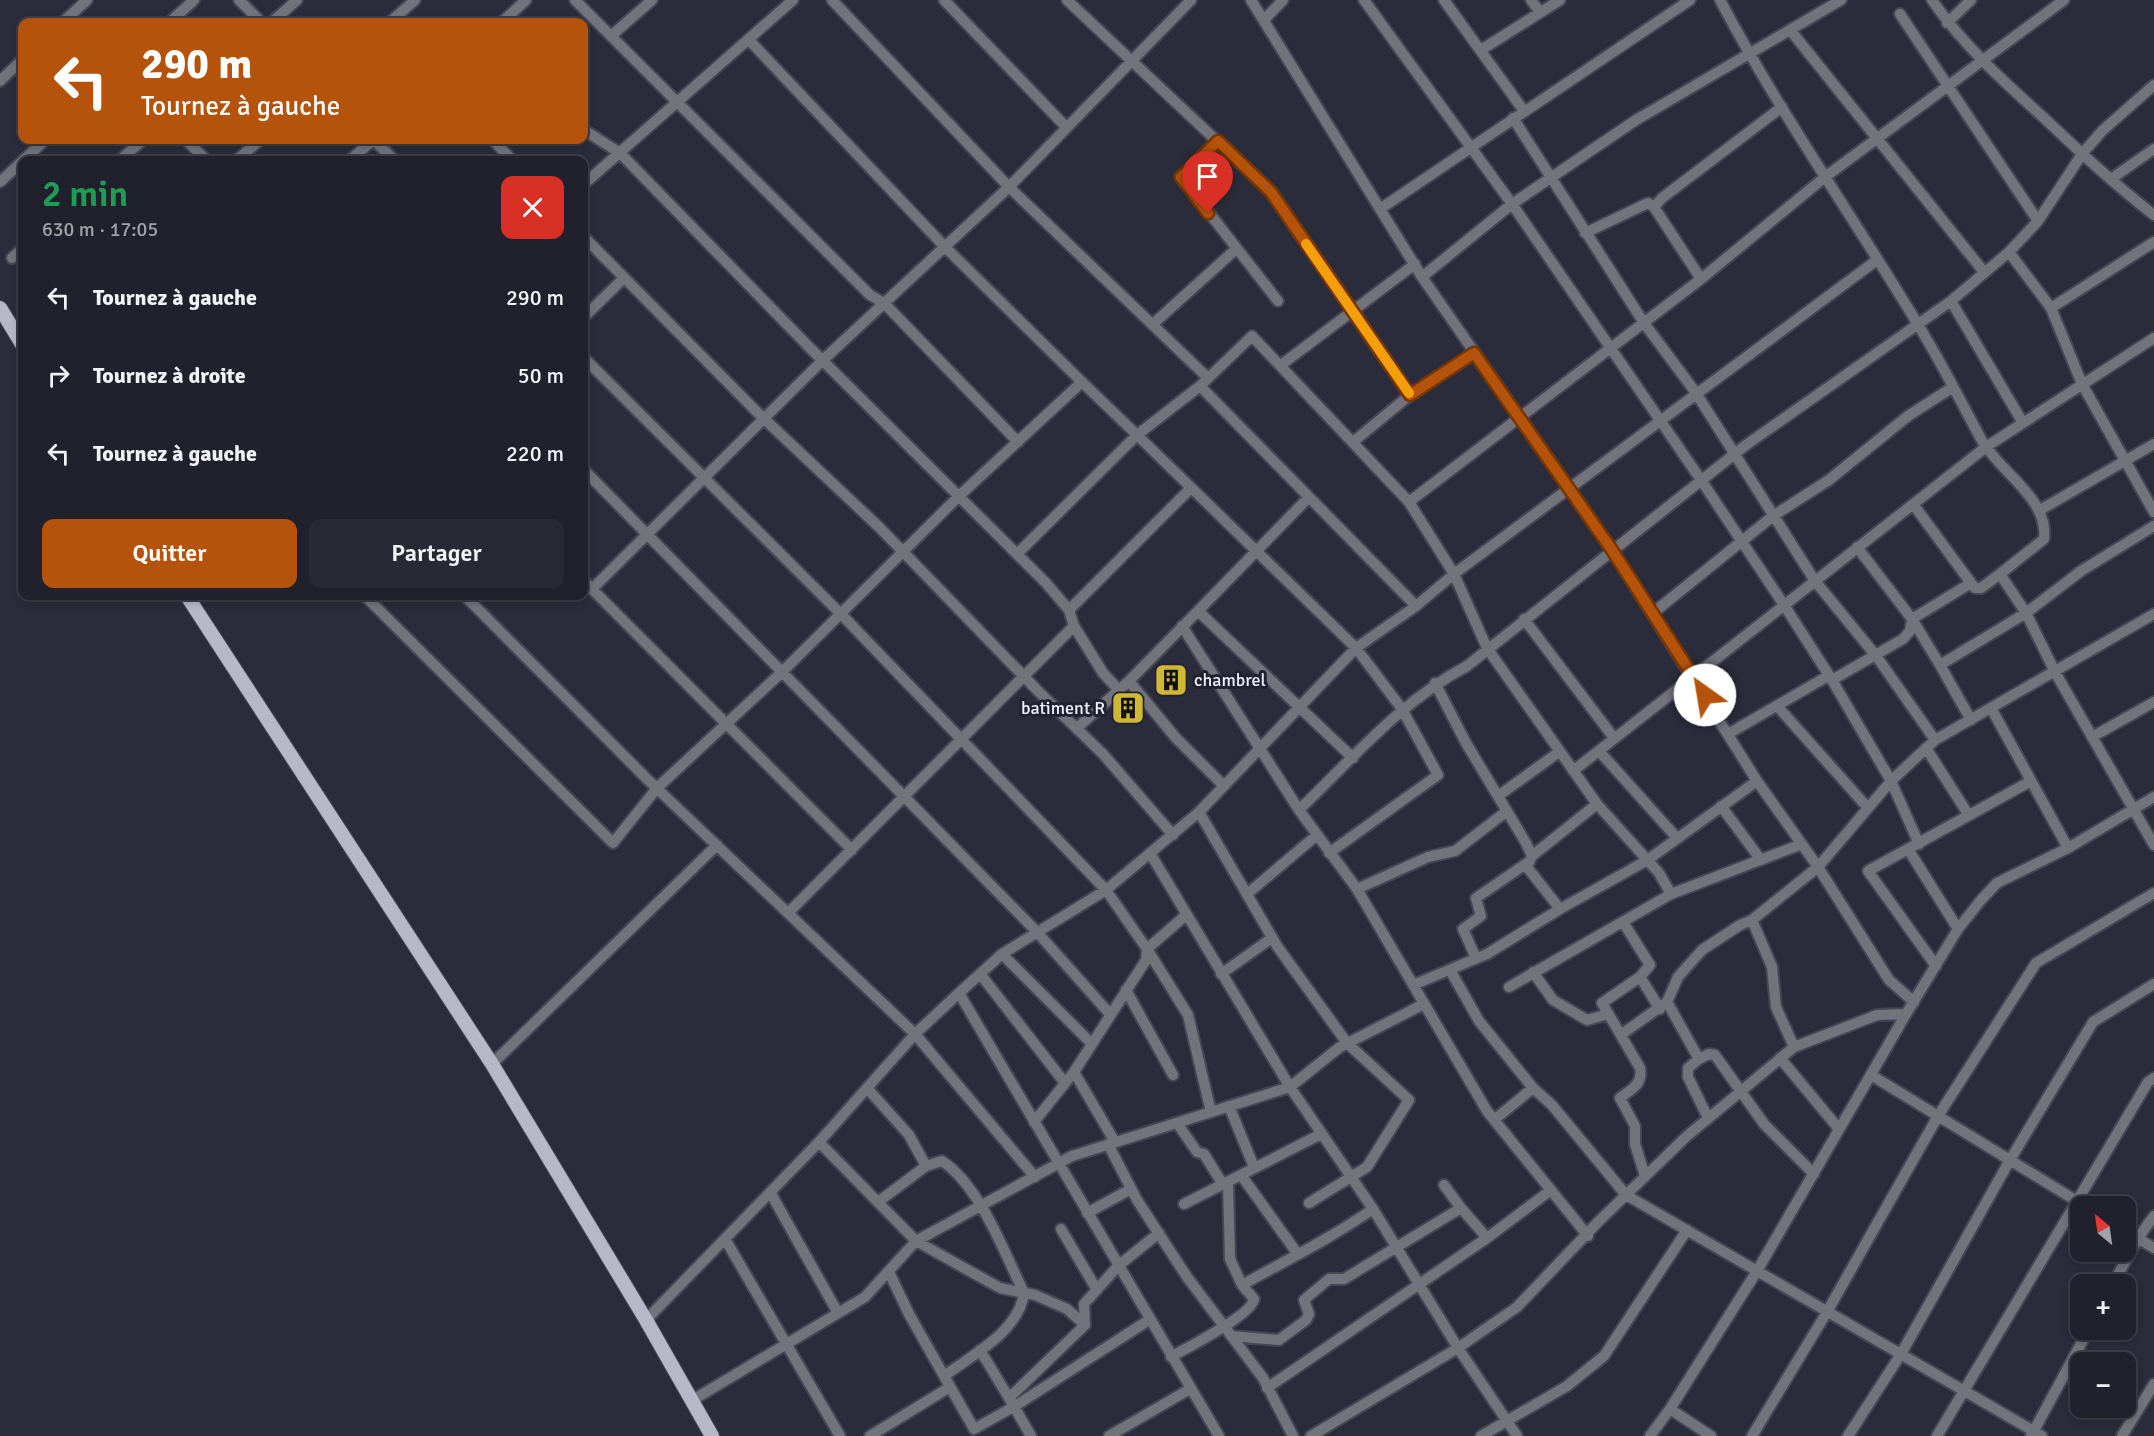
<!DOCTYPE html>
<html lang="fr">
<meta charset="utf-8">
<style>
:root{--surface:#20212c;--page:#282934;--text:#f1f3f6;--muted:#a2a3a9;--line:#3d3e48;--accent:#b45309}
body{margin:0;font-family:Signika,sans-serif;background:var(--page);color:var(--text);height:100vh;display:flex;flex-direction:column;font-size:22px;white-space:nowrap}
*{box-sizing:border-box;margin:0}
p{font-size:20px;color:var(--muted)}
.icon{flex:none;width:33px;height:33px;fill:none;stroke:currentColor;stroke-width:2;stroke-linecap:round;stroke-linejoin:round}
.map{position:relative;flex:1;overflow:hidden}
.side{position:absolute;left:18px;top:156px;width:570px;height:444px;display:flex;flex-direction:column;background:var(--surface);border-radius:12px;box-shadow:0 3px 9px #0003,0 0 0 2px var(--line)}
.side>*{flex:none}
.hud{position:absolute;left:18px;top:18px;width:570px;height:126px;border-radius:12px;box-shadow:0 3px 9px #0003,0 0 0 2px var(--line);background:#b45309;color:#fff;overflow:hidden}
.needle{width:39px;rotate:331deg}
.controls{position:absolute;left:2070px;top:1196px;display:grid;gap:12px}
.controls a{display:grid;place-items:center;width:66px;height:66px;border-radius:12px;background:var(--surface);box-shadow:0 3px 9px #0003,0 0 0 2px var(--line);font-size:30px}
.pin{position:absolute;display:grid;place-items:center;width:51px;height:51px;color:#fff;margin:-62px -26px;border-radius:50% 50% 50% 0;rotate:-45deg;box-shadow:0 0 6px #0007}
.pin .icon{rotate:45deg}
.me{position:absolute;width:66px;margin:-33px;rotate:328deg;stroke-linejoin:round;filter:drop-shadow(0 0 4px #0008)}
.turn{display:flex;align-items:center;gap:21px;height:126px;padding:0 24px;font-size:27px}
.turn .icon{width:78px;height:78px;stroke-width:2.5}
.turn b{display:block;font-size:42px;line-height:51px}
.round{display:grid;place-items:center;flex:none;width:63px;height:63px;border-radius:12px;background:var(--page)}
.head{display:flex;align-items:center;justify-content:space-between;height:102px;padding:0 24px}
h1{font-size:36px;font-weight:600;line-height:45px;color:#1e9e55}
.button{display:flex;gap:12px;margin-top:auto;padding:12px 24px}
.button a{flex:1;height:69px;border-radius:12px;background:var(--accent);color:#fff;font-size:24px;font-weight:600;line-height:69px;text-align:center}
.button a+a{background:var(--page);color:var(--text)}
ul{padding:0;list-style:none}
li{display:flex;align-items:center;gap:18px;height:78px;padding:0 24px}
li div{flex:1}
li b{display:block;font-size:22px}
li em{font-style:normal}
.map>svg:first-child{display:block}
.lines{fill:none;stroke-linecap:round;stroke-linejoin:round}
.minor-casing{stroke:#464756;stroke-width:14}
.major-casing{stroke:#464756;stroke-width:16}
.minor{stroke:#72737b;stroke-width:10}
.major{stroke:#b6b8c8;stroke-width:14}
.route-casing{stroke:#753606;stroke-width:15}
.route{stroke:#b45309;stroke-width:10}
.slow{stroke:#f59e0b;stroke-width:10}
.labels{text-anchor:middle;stroke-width:6;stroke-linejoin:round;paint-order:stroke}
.poi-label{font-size:18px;fill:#eff0fa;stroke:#212231;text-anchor:start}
</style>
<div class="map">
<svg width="2154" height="1436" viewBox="0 0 2154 1436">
<rect width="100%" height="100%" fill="#2b2c3b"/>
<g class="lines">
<g class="minor-casing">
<path id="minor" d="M239 0 261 22
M575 0 870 295 884 303 1018 442
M832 0 1009 187 1208 378
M944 0 1066 127
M1067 0 1271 192 1410 395
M1251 0 1422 277 1612 550 1757 781 1818 867 1889 980 1914 1002
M1364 0 1512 204 1701 480 1784 605 1832 680 1891 781 1919 844
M1444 0 1524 111
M1531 0 1540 12
M1720 0C1779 112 1852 215 1917 323 1940 360 1960 400 1981 439 1999 472 2049 498 2044 539L2000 574 2026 613 2055 672 2154 845
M1932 0C1963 45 2003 81 2043 117 2079 151 2115 185 2154 215
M1900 14 2038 221
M1265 19 1283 0
M63 22 87 0
M170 22 194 0
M272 22 297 0
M390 22 415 0
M502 22 526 0
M1947 23 1971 0
M1791 31 1984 272
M611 36 652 0
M749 40 945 247 1082 382
M1481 50 1560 0
M0 81 22 60
M1513 118 1644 323 1696 393 1815 581 1877 657 1935 740
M584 130 620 153 811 349 1046 583 1069 610 1074 626 1103 673 1118 689
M186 140 206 160
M374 140 394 160
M493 140 512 160
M1218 141 1181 177 1278 301
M120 160 143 140
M237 160 260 140
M350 160 373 140
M2111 179 2154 149
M0 182 45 140
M584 184 793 0
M1654 207 1701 279
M1380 209 1690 0
M1585 233 1648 203 1654 207 1662 198 1782 107
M584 237 759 414 879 527 1039 692 1103 754 1173 835
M2009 252 2051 308 2082 384 2154 512
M12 258 22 249
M1422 277 1512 204 1636 120 1841 0
M1951 301 2023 423
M2051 308 2154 242
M584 317 624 278
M1153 324 1235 250
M584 358 840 613 1106 890 1147 949 1146 960 1074 1072 1034 1122
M1281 365 1415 264
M1200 386 1416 606
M1353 442 1410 395 1475 353
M584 470 1036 931 1109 1013
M1309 497 1198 611 1353 758
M1409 502 1701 279 1825 177 2064 0
M2040 510 2154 444
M1857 547 1912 619 1940 665 2026 613 2081 571 2154 526
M584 581 852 850
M1971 583 1975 588H1981L2000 574
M592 589 823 360 1009 187 1191 0
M365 596 613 843 657 788 782 672 959 496 1082 382 1137 435 1017 554
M465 596 647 779 915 1034 1035 1177
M1069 610 1191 488
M1653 613 1773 516 1829 480 1908 416 1953 387
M1524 619 1614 738
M1182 626 1299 810 1357 889 1487 1111 1588 1236
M1940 665 1971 720
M1832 680 1903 639 1910 631 1912 619 1971 583 1913 504
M1129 681 1175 737 1223 785
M1778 707 1868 808
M1991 708 2068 848
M1077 728 1129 681 1198 611
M1728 734 1828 676
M2092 737 2154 702
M1926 748 1968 814
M1599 751 1677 838
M1573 771 1986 447 2154 338
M1498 796 1559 752
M1721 806 1761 860
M1299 810C1352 759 1401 701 1467 666L1746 445 1951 301 2009 252 2038 221 2082 154 2102 131 2154 85
M1199 812 1277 946 1347 1043 1409 1100 1367 1167 1309 1203
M1908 849 1958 929
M1150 853 1290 1087 1373 1209 1458 1348 1517 1436
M1329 853 1438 775 1402 709 1356 648 1137 435 1200 386 1252 336 1409 502 1454 574 1487 648 1597 804 1659 873 1671 894
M1532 856 1597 804
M1357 889 1428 857 1455 851 1507 811
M1247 894 1317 835
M1560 909 1646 861 1757 781
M789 912 1074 626
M1186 915 1147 949 1188 1015 1211 1112
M1752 920 1772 967 1776 1007 1794 1047
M1623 922 1650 965 1640 977 1660 1009
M1002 954 1091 1043
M1476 958 1463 929 1481 916 1476 898 1527 863
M1936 966 1868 871 2031 781
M1450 970 1479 1021 1533 1088 1552 1105 1626 1195 2042 1436
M1533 972 1553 1000 1587 1020 1608 1014
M1221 974 1272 938
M981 975 1065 1083
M1640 977 1602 1003 1640 1068C1643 1084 1632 1089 1620 1098L1635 1126V1144L1645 1176
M1413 985 1487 954 1560 909 1527 867 1532 856 1526 843 1466 743 1435 683
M1509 987 1671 894 1802 844
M1126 990 1173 1075
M959 993 1219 1436
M1667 1002 1699 1059 1688 1068V1077L1708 1118
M1622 1034 1667 1002 1678 977 1702 950 1740 925 1752 920 1818 867 1891 781 1935 740 2154 614
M1780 1058 1839 1129
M1699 1059 1709 1054 1715 1055 1764 1124 1814 1174
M492 1064 717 845
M1074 1072 1115 1142
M1871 1075 2085 1206
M867 1088 909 1135 926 1166
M1229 1106 1254 1167
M1494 1120 1533 1088
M1177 1123 1197 1152 1204 1154 1222 1183
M819 1142 916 1241 1000 1288 1035 1295 1067 1309 1085 1325
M1108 1144 1137 1200 1187 1277 1263 1378 1293 1436
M1241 1175 1297 1253
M1228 1182 1230 1259 1242 1285C1287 1260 1331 1238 1373 1209
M1444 1185 1461 1208
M770 1192 838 1313
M878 1202 926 1166 942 1161C980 1186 1004 1252 1024 1293 1019 1331 974 1354 944 1376
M1184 1204 1321 1134
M1087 1213 1131 1189
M1061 1229 1097 1290
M2126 1231 2154 1248
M725 1239 840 1436
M889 1272 909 1314 974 1429 1015 1406 1149 1320
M2113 1284 2138 1238 2154 1216
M646 1320 819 1142 915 1034 959 993 1002 954 1106 890 1199 812 1356 648 1416 606 1454 574 1877 260
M1231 1336 1279 1340 1306 1320 1309 1314 1304 1300 1329 1279H1344L1461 1208 1487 1238
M980 1350 1009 1398
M1171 1357C1188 1347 1252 1315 1254 1299L1242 1285
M1267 1388 1487 1238 1551 1190
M691 1401 865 1297 916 1241 1072 1156 1290 1087 1340 1047 1424 1004
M1670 1409 1711 1436
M870 1436 950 1387
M1031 1436 1009 1398 1085 1325 1084 1304 1118 1266 1159 1233
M1109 1436 1190 1389
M1311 1436 1458 1348 1517 1307 1599 1221 1687 1136 1794 1047 1877 1015 1906 1014
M1481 1436 1567 1386 1604 1356 1687 1230
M1650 1436 1670 1409 1757 1271 1906 1014 1958 929 1981 900 1997 883 2068 848 2154 797
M1752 1436 1827 1312 1938 1116 2036 963 2154 893
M1848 1436 1901 1354 2010 1160 2093 1022 2154 984
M1937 1436 2148 1082 2154 1078
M2031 1436 2089 1329
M2122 1436 2154 1384"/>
</g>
<g class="major-casing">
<path id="major" d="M0 308 22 344
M187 596 492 1064 646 1320 712 1436"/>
</g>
<use href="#minor" class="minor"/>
<use href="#major" class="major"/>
</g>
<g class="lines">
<g class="route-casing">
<path id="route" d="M1208 213 1181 177 1218 141 1271 192 1410 395 1474 353 1612 550 1705 695"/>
</g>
<use href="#route" class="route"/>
<path class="slow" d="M1306 244 1409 393"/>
</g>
<defs>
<g id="building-square" transform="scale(1.725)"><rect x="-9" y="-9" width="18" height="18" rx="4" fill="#d0b837" stroke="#212231"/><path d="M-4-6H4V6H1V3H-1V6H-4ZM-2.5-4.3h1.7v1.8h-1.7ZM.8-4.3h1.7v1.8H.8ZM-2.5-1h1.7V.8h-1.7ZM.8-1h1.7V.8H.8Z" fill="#111"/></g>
</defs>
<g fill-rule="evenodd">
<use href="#building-square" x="1171" y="680"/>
<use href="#building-square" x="1128" y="708"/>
</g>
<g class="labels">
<g class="poi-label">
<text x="1194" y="686">chambrel</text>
<text x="1105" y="714" text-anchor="end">batiment R</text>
</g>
</g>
</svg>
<div class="controls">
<a><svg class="needle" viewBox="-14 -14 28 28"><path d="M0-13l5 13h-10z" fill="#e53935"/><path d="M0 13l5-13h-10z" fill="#a2a3a9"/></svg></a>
<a>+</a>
<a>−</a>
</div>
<div class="pin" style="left:1208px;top:213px;background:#d93025"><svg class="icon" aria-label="arrive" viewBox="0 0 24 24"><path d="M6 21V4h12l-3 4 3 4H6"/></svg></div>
<svg class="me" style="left:1705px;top:695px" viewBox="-20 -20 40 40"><circle r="19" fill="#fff"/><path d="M0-13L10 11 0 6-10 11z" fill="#b45309"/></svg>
<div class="hud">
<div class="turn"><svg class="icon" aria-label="left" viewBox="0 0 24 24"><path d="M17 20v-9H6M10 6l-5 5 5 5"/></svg><div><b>290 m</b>Tournez à gauche</div></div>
</div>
<section class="side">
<div class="head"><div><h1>2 min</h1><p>630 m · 17:05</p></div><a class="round" style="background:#d93025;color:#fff"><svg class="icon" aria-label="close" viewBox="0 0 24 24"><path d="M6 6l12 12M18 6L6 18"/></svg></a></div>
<ul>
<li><svg class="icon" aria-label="left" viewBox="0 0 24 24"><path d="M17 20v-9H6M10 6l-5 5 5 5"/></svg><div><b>Tournez à gauche</b></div><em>290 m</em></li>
<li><svg class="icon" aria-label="right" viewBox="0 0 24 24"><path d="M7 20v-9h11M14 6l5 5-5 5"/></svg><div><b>Tournez à droite</b></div><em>50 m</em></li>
<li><svg class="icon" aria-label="left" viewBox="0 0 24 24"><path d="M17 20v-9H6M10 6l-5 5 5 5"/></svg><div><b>Tournez à gauche</b></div><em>220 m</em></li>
</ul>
<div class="button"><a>Quitter</a><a>Partager</a></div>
</section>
</div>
